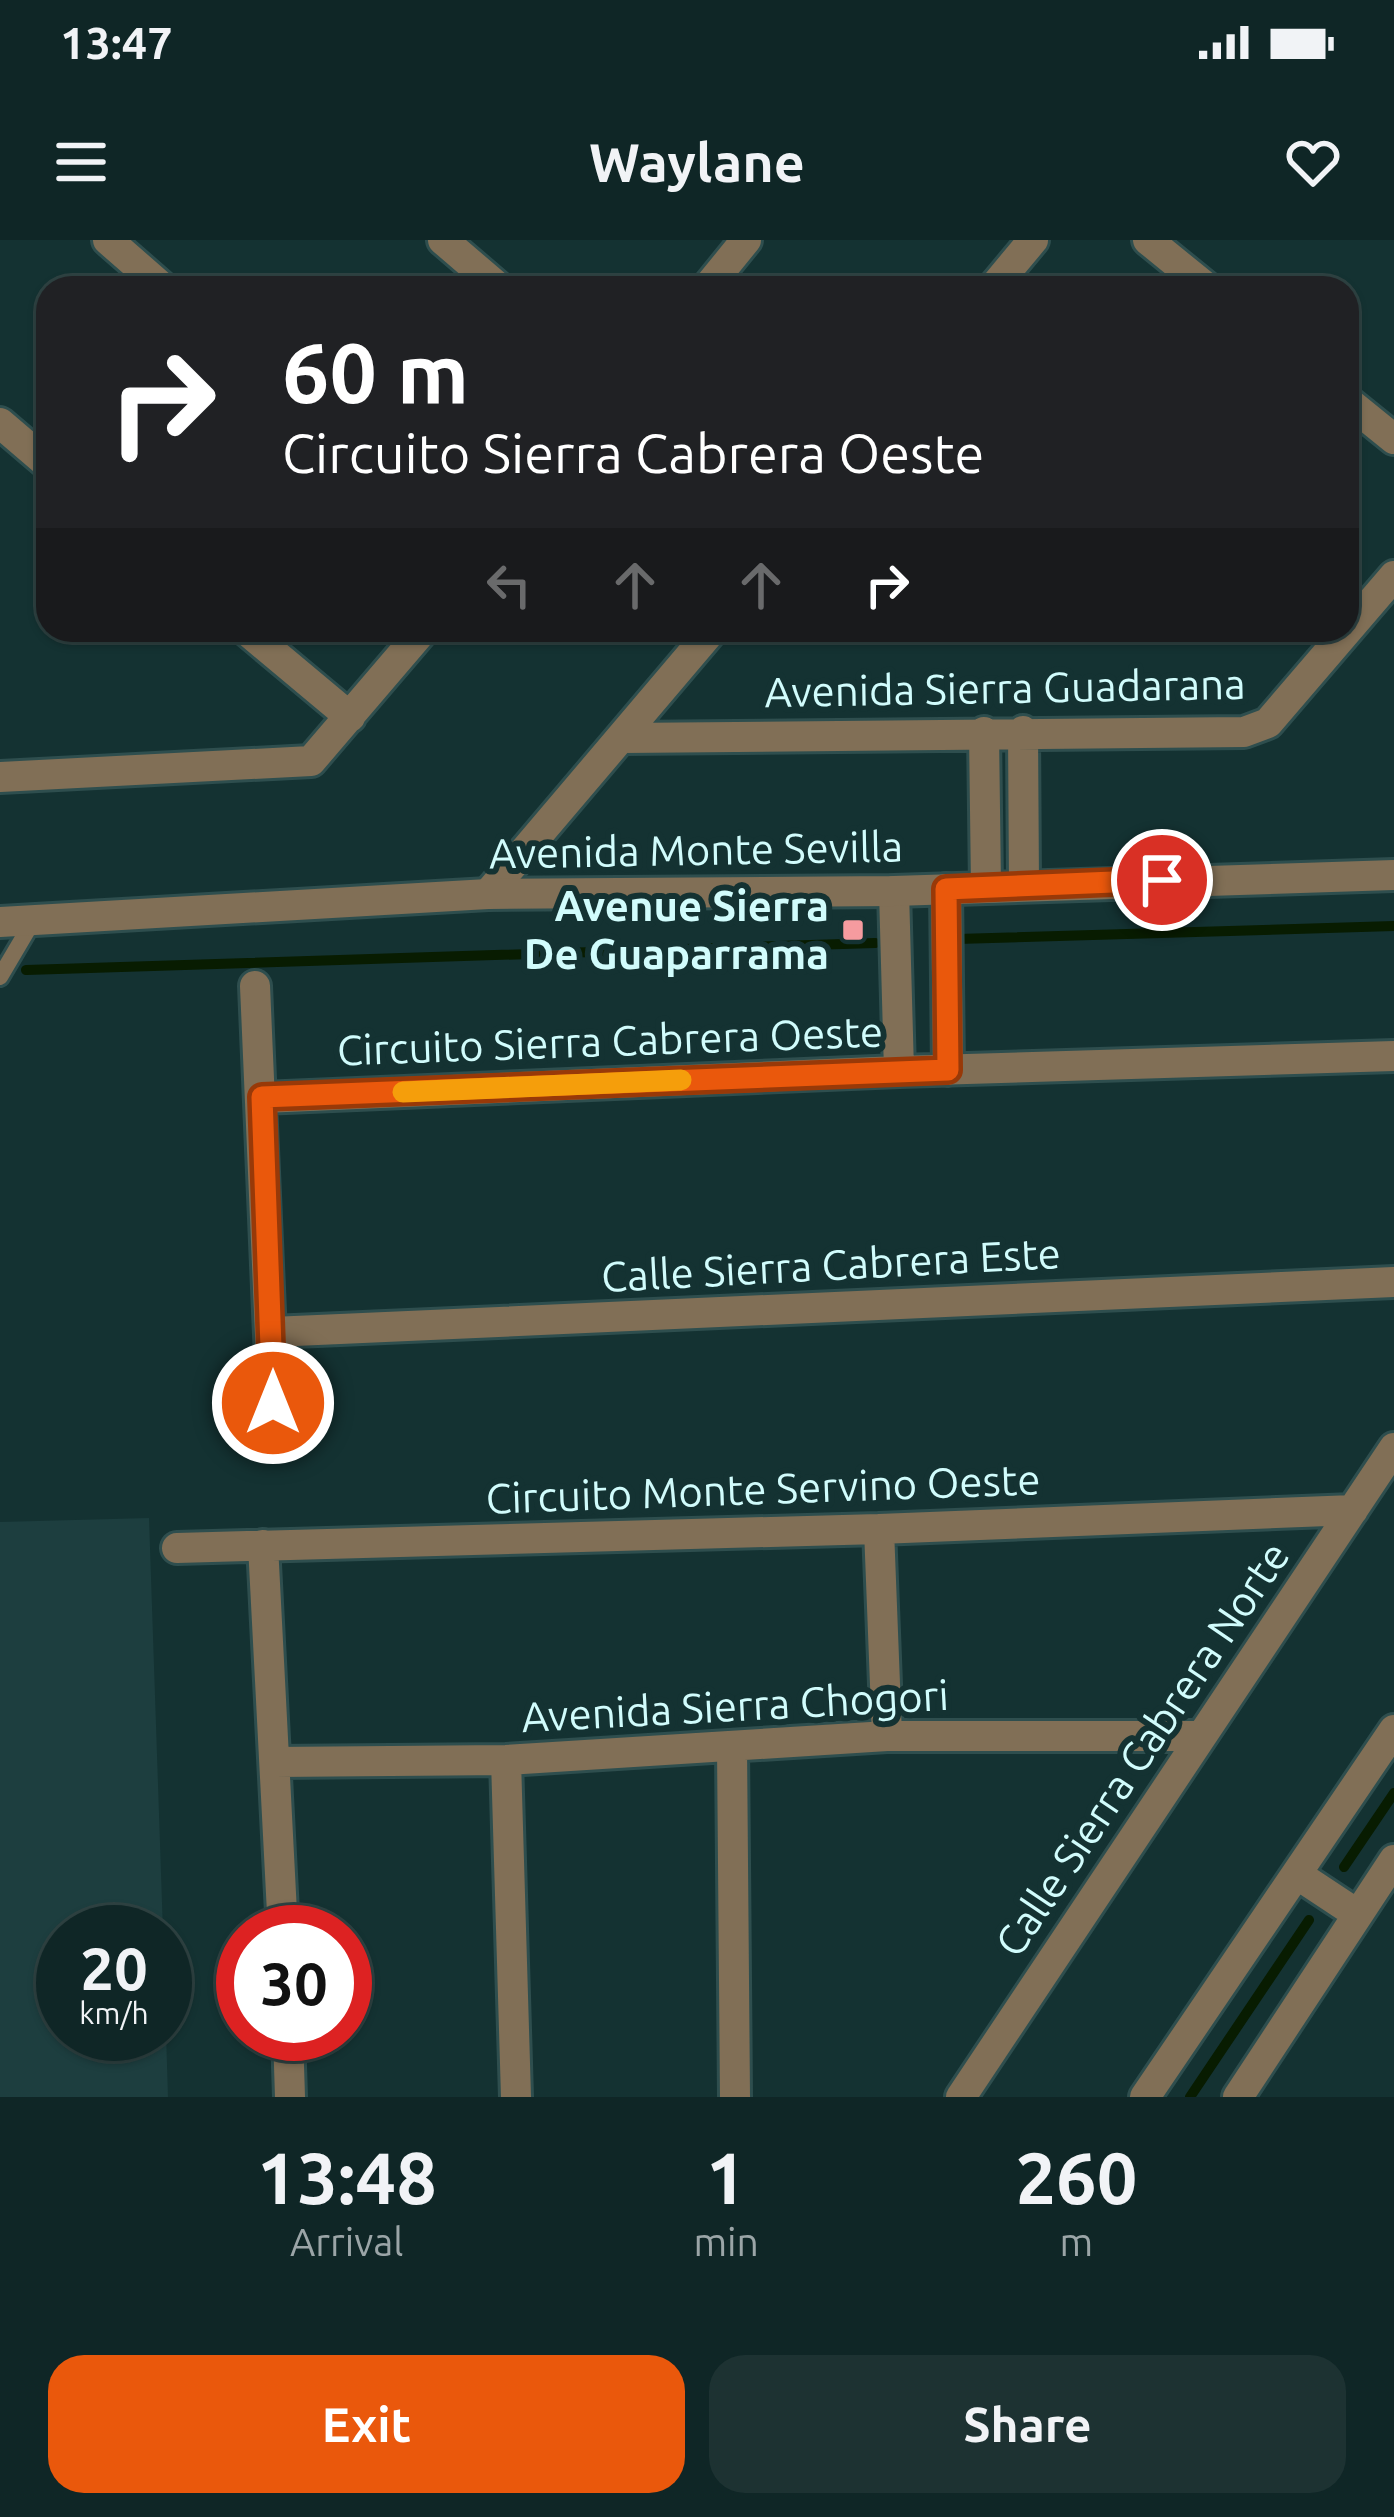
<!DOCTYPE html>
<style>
:root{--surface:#0f2626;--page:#1d3232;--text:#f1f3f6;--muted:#9ba5a7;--line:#2f4343;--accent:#ea580c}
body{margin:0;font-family:Ubuntu,sans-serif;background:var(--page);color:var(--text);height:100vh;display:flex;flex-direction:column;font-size:45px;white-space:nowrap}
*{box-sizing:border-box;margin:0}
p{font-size:39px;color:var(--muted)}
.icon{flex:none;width:66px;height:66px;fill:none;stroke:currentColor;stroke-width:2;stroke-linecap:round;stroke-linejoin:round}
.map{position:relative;height:1857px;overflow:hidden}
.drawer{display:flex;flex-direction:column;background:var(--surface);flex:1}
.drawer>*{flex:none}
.top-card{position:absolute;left:36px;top:36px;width:1323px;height:366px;border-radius:36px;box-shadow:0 3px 9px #0004,0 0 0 3px var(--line);background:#202124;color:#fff;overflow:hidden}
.speed{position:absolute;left:36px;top:1665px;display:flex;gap:24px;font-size:60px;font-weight:700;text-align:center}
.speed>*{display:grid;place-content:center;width:156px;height:156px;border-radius:50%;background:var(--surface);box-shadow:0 3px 9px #0004,0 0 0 3px var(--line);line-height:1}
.speed small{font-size:30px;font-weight:400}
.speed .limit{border:18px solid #d22;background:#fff;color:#111}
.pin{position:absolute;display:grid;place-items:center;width:102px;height:102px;color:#fff;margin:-51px;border:6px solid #fff;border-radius:50%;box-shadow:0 3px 12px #0007}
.me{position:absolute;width:132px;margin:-66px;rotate:0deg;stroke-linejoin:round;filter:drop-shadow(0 0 9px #0008)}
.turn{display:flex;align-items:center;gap:42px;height:252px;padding:0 48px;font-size:54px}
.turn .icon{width:156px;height:156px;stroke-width:2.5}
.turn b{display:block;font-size:84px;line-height:102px}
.lanes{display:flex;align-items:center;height:114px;padding:0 48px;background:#0003;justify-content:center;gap:60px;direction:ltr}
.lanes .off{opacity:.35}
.eta{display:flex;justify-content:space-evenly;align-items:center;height:204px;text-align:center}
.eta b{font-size:72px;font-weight:700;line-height:84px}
.button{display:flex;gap:24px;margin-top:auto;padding:24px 48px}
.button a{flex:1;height:138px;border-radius:36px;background:var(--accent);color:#fff;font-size:48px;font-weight:700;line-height:138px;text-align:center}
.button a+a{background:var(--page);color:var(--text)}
.status{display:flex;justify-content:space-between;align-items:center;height:84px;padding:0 60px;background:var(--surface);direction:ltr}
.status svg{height:33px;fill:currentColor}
header{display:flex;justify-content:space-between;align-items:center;height:156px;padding:0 48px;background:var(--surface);font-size:54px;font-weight:700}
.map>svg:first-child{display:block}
.built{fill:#1d3e3f}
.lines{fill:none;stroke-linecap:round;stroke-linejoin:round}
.stream{stroke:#081c01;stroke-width:10}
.service-casing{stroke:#2e4e4e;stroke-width:22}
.minor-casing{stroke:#2e4e4e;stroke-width:36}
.tertiary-casing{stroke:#2e4e4e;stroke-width:36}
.service{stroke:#816f56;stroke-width:16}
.minor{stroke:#816f56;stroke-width:30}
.tertiary{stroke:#816f56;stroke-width:30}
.route-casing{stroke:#983908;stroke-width:30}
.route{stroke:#ea580c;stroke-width:21}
.slow{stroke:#f59e0b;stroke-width:21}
.poi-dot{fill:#f59b9f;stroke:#143232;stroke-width:4.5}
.labels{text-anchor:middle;stroke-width:12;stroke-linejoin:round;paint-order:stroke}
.street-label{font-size:42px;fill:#d1fcfc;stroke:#143232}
.poi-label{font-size:42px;font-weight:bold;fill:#d1fcfc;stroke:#143232;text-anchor:end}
</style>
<div class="status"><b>13:47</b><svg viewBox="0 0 49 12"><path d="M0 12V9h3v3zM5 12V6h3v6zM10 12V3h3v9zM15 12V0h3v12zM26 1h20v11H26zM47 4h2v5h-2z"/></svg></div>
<header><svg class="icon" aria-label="menu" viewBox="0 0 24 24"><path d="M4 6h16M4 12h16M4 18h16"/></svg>Waylane<svg class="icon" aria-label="heart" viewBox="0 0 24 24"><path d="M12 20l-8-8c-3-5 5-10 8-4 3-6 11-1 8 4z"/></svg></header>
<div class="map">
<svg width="1394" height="1857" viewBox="0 0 1394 1857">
<rect width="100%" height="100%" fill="#143232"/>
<path class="built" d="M149 1278 163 1692H63V1794H165V1759L168 1857H0V1282Z"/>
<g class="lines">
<path class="stream" d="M957 699 1394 686
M26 730 875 703
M1344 1627 1394 1553
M1190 1857 1309 1680"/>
<g class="service-casing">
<path id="service" d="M0 737 33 681"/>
</g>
<g class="minor-casing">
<path id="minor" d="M108 0 163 48
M443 0 499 48
M1148 0 1207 48
M707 48 746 0
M993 48 1033 0
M1347 161 1394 199
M0 183 48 224
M246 390 350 477
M1023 491 1024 644
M984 492 986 647
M623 498 1244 492 1268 483 1394 336
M0 537 311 521 423 390
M946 649 948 830
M894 651 899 831
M488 654 712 390
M255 746 273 1164
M262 858 899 831 1394 816
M272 1092 1394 1042
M879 1289 887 1496
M263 1305 283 1692
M177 1308 879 1289 1353 1270
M732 1506 735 1857
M506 1520 516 1857
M275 1522 506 1520 887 1496H1200
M288 1794 290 1857
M961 1857 1394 1208"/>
</g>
<g class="tertiary-casing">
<path id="tertiary" d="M0 682 488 654 894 651 1394 635
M1298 1635 1357 1674
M1145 1857 1394 1490
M1238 1857 1394 1620"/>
</g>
<use href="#service" class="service"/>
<use href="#minor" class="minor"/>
<use href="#tertiary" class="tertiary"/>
</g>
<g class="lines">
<g class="route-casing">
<path id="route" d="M273 1163 262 857 948 830 946 649 1162 640"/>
</g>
<use href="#route" class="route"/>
<path class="slow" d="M403 852 681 840"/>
</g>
<rect class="poi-dot" x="841" y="678" width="24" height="24" rx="6"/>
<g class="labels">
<g class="street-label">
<text transform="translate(1005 448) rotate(-1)" y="15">Avenida Sierra Guadarana</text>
<text transform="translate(696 610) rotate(-1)" y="15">Avenida Monte Sevilla</text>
<text transform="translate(610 801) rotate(-2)" y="15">Circuito Sierra Cabrera Oeste</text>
<text transform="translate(831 1025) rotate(-3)" y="15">Calle Sierra Cabrera Este</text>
<text transform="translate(763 1249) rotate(-2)" y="15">Circuito Monte Servino Oeste</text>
<text transform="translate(735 1466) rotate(-3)" y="15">Avenida Sierra Chogori</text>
<text transform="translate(1142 1509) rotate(-56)" y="15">Calle Sierra Cabrera Norte</text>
</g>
<g class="poi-label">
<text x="829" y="681">Avenue Sierra<tspan x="829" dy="48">De Guaparrama</tspan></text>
</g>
</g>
</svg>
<div class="speed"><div>20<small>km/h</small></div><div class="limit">30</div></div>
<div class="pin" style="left:1162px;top:640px;background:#d93025"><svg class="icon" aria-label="arrive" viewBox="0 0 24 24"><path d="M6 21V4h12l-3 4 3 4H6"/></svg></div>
<svg class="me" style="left:273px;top:1163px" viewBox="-20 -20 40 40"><circle r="17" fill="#ea580c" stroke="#fff" stroke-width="3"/><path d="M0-11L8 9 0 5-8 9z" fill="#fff"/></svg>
<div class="top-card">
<div class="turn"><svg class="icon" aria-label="right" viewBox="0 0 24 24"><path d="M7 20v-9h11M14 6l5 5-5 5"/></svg><div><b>60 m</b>Circuito Sierra Cabrera Oeste</div></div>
<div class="lanes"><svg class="icon off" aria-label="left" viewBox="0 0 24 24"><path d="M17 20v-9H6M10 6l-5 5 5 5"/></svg><svg class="icon off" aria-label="ahead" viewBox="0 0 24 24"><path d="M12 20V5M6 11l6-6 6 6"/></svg><svg class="icon off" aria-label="ahead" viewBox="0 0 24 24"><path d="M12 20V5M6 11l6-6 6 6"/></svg><svg class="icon" aria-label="right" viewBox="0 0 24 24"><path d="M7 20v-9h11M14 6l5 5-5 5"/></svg></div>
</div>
</div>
<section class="drawer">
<div class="eta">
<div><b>13:48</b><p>Arrival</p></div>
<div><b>1</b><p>min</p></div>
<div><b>260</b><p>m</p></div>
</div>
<div class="button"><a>Exit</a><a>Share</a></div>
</section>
